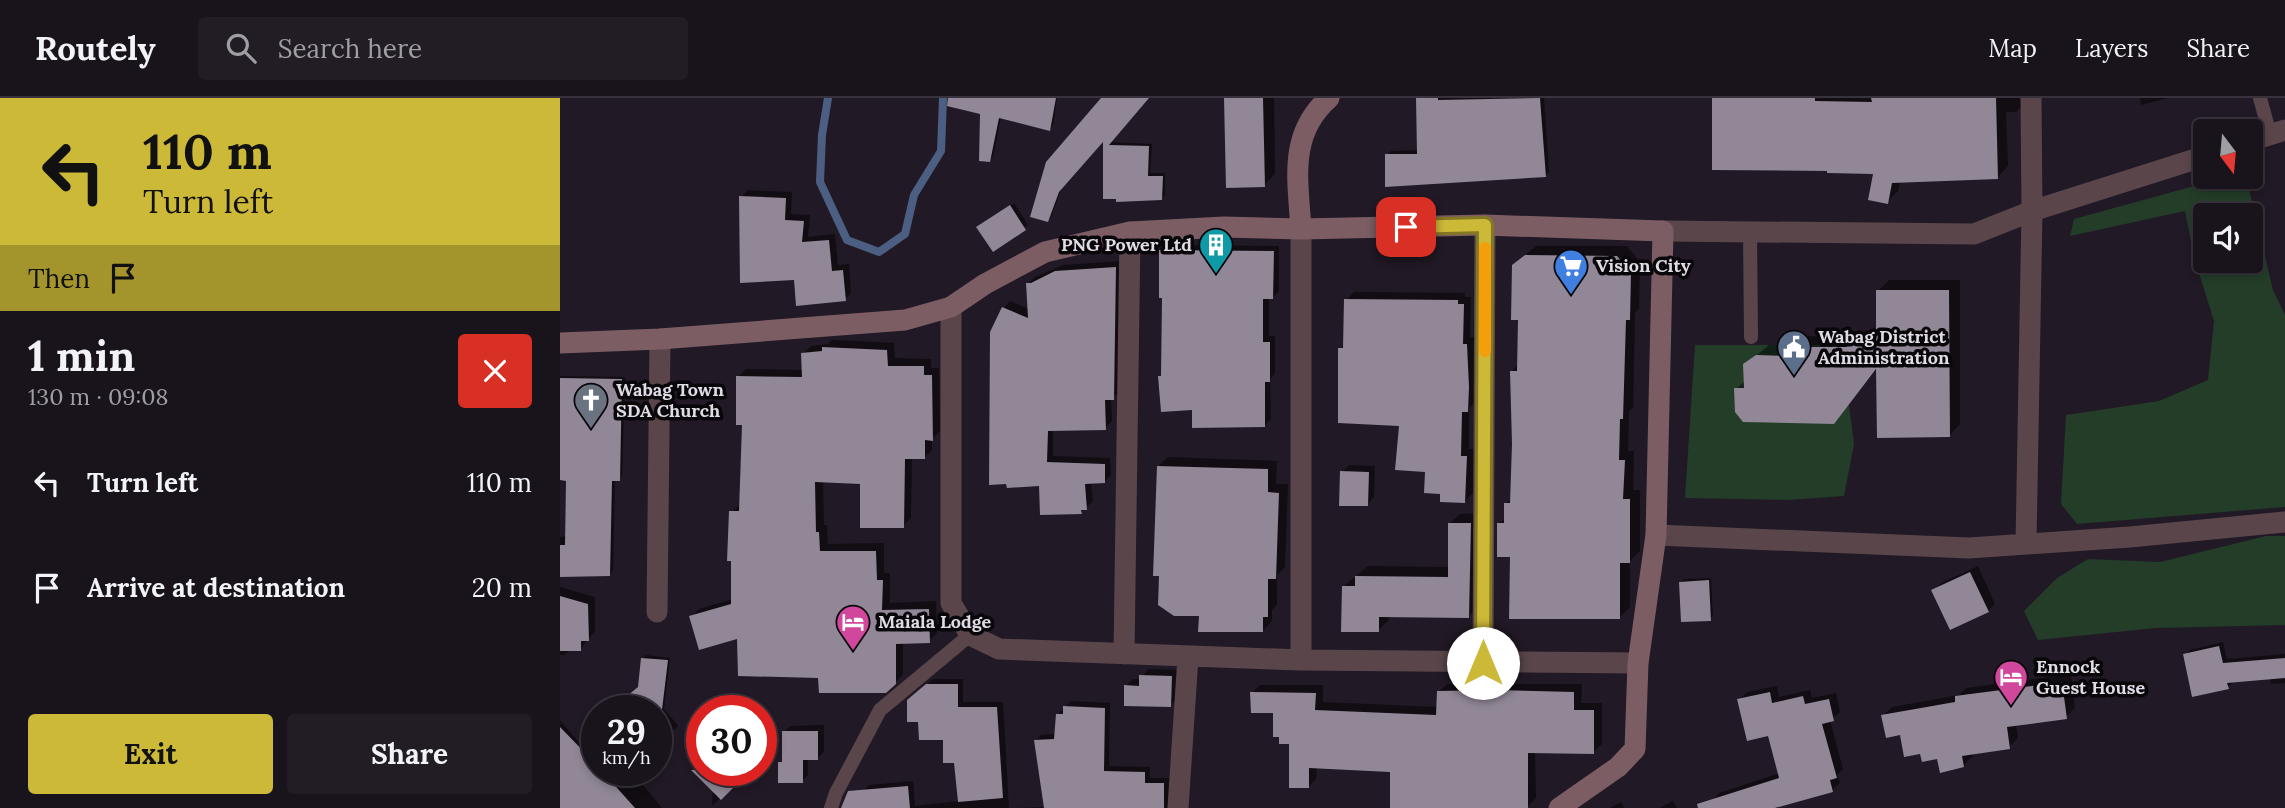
<!DOCTYPE html>
<meta charset="utf-8">
<style>
:root{--surface:#19131c;--page:#221c25;--text:#f1f3f6;--muted:#9f9ea3;--line:#37323b;--accent:#ccb938}
body{margin:0;font-family:Lora,serif;background:var(--page);color:var(--text);height:100vh;display:flex;flex-direction:column;font-size:26px;white-space:nowrap}
*{box-sizing:border-box;margin:0}
p{font-size:23px;color:var(--muted)}
.icon{flex:none;width:38px;height:38px;fill:none;stroke:currentColor;stroke-width:2;stroke-linecap:round;stroke-linejoin:round}
.map{position:relative;flex:1;overflow:hidden}
.sheet{display:flex;flex-direction:column;background:var(--surface);width:560px}
.sheet>*{flex:none}
.guide{background:#ccb938;color:#111;overflow:hidden}
.needle{width:46px;rotate:164deg}
.fabs{position:absolute;left:1633px;top:21px;display:grid;gap:14px}
.fabs a{display:grid;place-items:center;width:70px;height:70px;border-radius:7px;background:var(--surface);box-shadow:0 4px 10px #0003,0 0 0 2px var(--line);font-size:35px}
.speed{position:absolute;left:21px;top:597px;display:flex;gap:14px;font-size:35px;font-weight:700;text-align:center}
.speed>*{display:grid;place-content:center;width:91px;height:91px;border-radius:50%;background:var(--surface);box-shadow:0 4px 10px #0003,0 0 0 2px var(--line);line-height:1}
.speed small{font-size:18px;font-weight:400}
.speed .limit{border:10px solid #d22;background:#fff;color:#111}
.pin{position:absolute;display:grid;place-items:center;width:60px;height:60px;color:#fff;margin:-30px;border-radius:14px;box-shadow:0 4px 10px #0006}
.me{position:absolute;width:77px;margin:-38px;rotate:0deg;stroke-linejoin:round;filter:drop-shadow(0 0 5px #0008)}
.turn{display:flex;align-items:center;gap:24px;height:147px;padding:0 28px;font-size:32px}
.turn .icon{width:91px;height:91px;stroke-width:2.5}
.turn b{display:block;font-size:49px;line-height:60px}
.then{display:flex;align-items:center;height:66px;padding:0 28px;background:#0003;gap:14px;font-size:26px}
.round{display:grid;place-items:center;flex:none;width:74px;height:74px;border-radius:7px;background:var(--page)}
.overview{display:flex;align-items:center;justify-content:space-between;height:119px;padding:0 28px}
h1{font-size:42px;font-weight:700;line-height:52px}
.button{display:flex;gap:14px;margin-top:auto;padding:14px 28px}
.button a{flex:1;height:80px;border-radius:7px;background:var(--accent);color:#111;font-size:28px;font-weight:700;line-height:80px;text-align:center}
.button a+a{background:var(--page);color:var(--text)}
ul{padding:0;list-style:none}
li{display:flex;align-items:center;gap:21px;height:105px;padding:0 28px}
li div{flex:1}
li b{display:block;font-size:26px}
li em{font-style:normal}
header{display:flex;align-items:center;gap:42px;box-sizing:border-box;height:98px;padding:0 35px;background:var(--surface);border-bottom:2px solid var(--line)}
header strong{font-size:33px}
nav{display:flex;gap:38px;margin-inline-start:auto;font-size:24px}
.search{width:490px;height:63px;background:var(--page);display:flex;align-items:center;gap:18px;box-sizing:border-box;padding:0 24px;border-radius:7px;color:var(--muted);font-size:26px}
main{display:flex;flex:1;min-height:0}
.map>svg:first-child{display:block}
.green{fill:#233d29;fill-rule:evenodd}
.shadow{fill:#0007}
.lines{fill:none;stroke-linecap:round;stroke-linejoin:round}
.stream{stroke:#4c5f82;stroke-width:8}
.building{fill:#918797}
.lane{stroke:#5a464a;stroke-width:14}
.street{stroke:#5a464a;stroke-width:21}
.secondary{stroke:#7c5d64;stroke-width:21}
.route-casing{stroke:#857824;stroke-width:18}
.route{stroke:#ccb938;stroke-width:12}
.slow{stroke:#f59e0b;stroke-width:12}
.labels{text-anchor:middle;stroke-width:7;stroke-linejoin:round;paint-order:stroke}
.poi-label{font-size:18px;font-weight:bold;fill:#e0dbe4;stroke:#09060a;text-anchor:start}
</style>
<header>
<strong>Routely</strong>
<div class="search"><svg class="icon" aria-label="search" viewBox="0 0 24 24"><circle cx="10" cy="10" r="6"/><path d="M15 15l6 6"/></svg>Search here</div>
<nav><a>Map</a><a>Layers</a><a>Share</a></nav>
</header>
<main>
<section class="sheet">
<div class="guide">
<div class="turn"><svg class="icon" aria-label="left" viewBox="0 0 24 24"><path d="M17 20v-9H6M10 6l-5 5 5 5"/></svg><div><b>110 m</b>Turn left</div></div>
<div class="then">Then<svg class="icon" aria-label="arrive" viewBox="0 0 24 24"><path d="M6 21V4h12l-3 4 3 4H6"/></svg></div>
</div>
<div class="overview"><div><h1>1 min</h1><p>130 m · 09:08</p></div><a class="round" style="background:#d93025;color:#fff"><svg class="icon" aria-label="close" viewBox="0 0 24 24"><path d="M6 6l12 12M18 6L6 18"/></svg></a></div>
<ul>
<li><svg class="icon" aria-label="left" viewBox="0 0 24 24"><path d="M17 20v-9H6M10 6l-5 5 5 5"/></svg><div><b>Turn left</b></div><em>110 m</em></li>
<li><svg class="icon" aria-label="arrive" viewBox="0 0 24 24"><path d="M6 21V4h12l-3 4 3 4H6"/></svg><div><b>Arrive at destination</b></div><em>20 m</em></li>
</ul>
<div class="button"><a>Exit</a><a>Share</a></div>
</section>
<div class="map">
<svg width="1725" height="710" viewBox="0 0 1725 710">
<rect width="100%" height="100%" fill="#211925"/>
<path class="green" d="M1667 79H1686L1713 192 1725 217V409L1517 426 1501 406 1506 317 1599 303 1648 282 1654 223 1634 159 1625 113 1510 138 1514 121ZM1645 117H1690V163H1645Z
M1135 247H1281L1294 346 1284 398 1228 402 1125 400Z
M1706 438H1725V527L1596 530 1478 542 1464 513 1497 480 1528 461 1600 464Z"/>
<path class="shadow" d="M423 0H497L493 27 490 31 441 19 433 59 429 62Z
M543 0H587L550 44 592 46 590 75H605V97L601 101 558 102 545 40 502 89 491 119 488 122 472 118Z
M665 0H714L715 76 704 87Z
M858 0H984L989 74 985 78 827 57 831 53 859 52Z
M1154 0H1467V3L1456 14H1446L1448 68 1438 79 1340 83 1338 93 1327 104 1315 75Z
M1580 0H1608L1581 7Z
M188 92 232 94 231 116 250 117 248 139 275 136 278 167 289 166 291 195 285 201 181 99Z
M454 105 468 127 434 151 422 126Z
M607 147 719 148V193L713 199H709V238H715V276L710 281 711 321 705 327 633 310 600 279 602 276 604 199 601 153Z
M976 148H1067L1080 164 1079 211 1075 215 1073 310 1069 313 1068 353H1074L1073 392H1080V453L1070 463V509L1060 519 951 457 939 426 946 419V406L952 400 954 346 951 274 959 266 960 220 953 168Z
M562 163 560 294 551 300 552 323 545 330 493 331V358L550 360 551 377 544 384H531L533 403 521 414 481 386 444 210 450 203 469 211 468 186 475 179 503 167Z
M1329 182H1400V326L1389 338 1318 270 1273 324 1176 291 1186 282 1185 267 1209 247H1234L1242 238 1295 239 1299 235 1318 233V193Z
M794 194 905 195V199H911L910 239H915V304L909 310V351H914L913 395 905 403 882 395 866 372 841 326 780 251 785 246 786 202Z
M272 242 334 245 335 260 371 261V270H379L380 333 372 341V352L364 360 352 359 351 420 343 428 302 384 263 383 264 427H267L268 446 324 445V475H330V505L376 503 377 535 369 543 343 544V576L335 585 260 578 178 539 131 519 139 511 173 501 171 414 181 406 184 325 178 279 186 271 243 272V256L251 248 268 246Z
M0 278 65 279 62 378 55 382 53 473 50 476 0 477V439L7 438 8 381H0Z
M608 359 717 363 716 386H728L725 469 717 477V507L712 512V523L703 533 641 516 598 368Z
M789 367 815 368 814 399 807 407 782 374Z
M920 415 919 508 909 518H829V522L818 532 784 488 808 468 890 469 889 426 900 416Z
M1418 468 1435 506 1428 513 1373 493 1381 485Z
M1151 480 1153 518 1150 521 1120 485 1124 481Z
M0 489 35 499V533L20 551H11L5 557H0Z
M1663 544 1667 561 1725 556V585L1711 586 1710 580 1673 584 1668 589 1625 557 1630 552Z
M86 557 110 560 104 611 118 628 96 647V612H52L80 589 83 560Z
M588 571 618 572V600L610 607 566 588 573 581H581Z
M1511 576 1515 610 1506 619 1456 626 1458 640 1449 649 1412 654 1413 658 1404 667 1362 654 1323 618 1332 609 1399 597 1406 590Z
M373 581H403V604H443L449 710H305L304 692 309 687 353 683 355 708 399 703 395 663 384 640 355 596Z
M887 586H1022L1021 605H1042V646L1033 654H975L976 700 968 708 831 710 832 672 757 669 756 681 748 689 731 644 715 613 692 595 700 587H763V604L878 609 879 594Z
M1217 588 1219 599 1250 592 1252 600 1276 595 1280 614 1270 622 1283 671 1277 677 1280 685 1272 692 1218 707V710H1146L1159 695 1220 675 1209 636 1179 602 1187 594Z
M511 603 550 605 549 668 590 669V680H609L608 710H456L486 709 476 642 481 637 496 636 497 617Z
M0 622 26 653 34 646V664L37 662V672H71L102 710H13L0 694Z
M264 627V654L258 660H248V677L242 683 220 665 224 661V634L230 628Z
M142 666V672H189L152 708 153 691 134 673Z
M1113 703 1117 710H1099Z
M1061 704 1064 710H1050Z"/>
<g class="lines">
<path class="stream" d="M268 0 262 37 260 84 287 142 319 154 345 136 354 97 381 53 383 0"/>
</g>
<path class="building" d="M388 0H496L490 33 439 20 430 64 419 63 420 16 387 8Z
M541 0H589L549 47 589 48 588 78H603L602 102 556 104V101H543V44L499 94 488 124 470 119 486 64Z
M664 0H703L705 89 666 90Z
M856 0H878V2L980 0 986 79 825 89V56H857Z
M1152 0H1255V3L1312 4 1311 0H1436L1438 81 1332 85 1328 106 1308 102 1313 76 1267 75V73L1152 72Z
M179 98 226 100 225 122 244 123 242 144 269 142 272 173 283 172 286 203 236 208 234 182 180 185Z
M450 107 466 132 433 154 416 129Z
M599 152 714 153 713 201H703V244H710V284H705V329L632 330V312L601 314 598 278H601L602 200H599Z
M965 157 1057 158 1071 174 1070 222H1066L1063 321H1060L1059 362H1065L1063 401H1070V465H1060V521H949L950 459H937V425H944V405H950L952 346 950 273H957L958 222H951L952 167Z
M556 169 554 302H545L546 332 488 333 487 364 545 366V385L525 386 527 412H521L522 416 480 417 479 388 447 390 446 386 429 387 430 234 442 209 468 220 466 185H471L495 173Z
M1316 192H1389L1390 339 1317 340 1316 271 1274 326 1183 324 1175 314 1174 290H1184L1183 266 1196 257 1229 258V249H1287L1286 245 1316 243Z
M784 201 898 202V206H904L903 246H907L909 289 908 314H902L901 358H907L905 405 880 404V396L864 395 865 374 835 372 839 328 778 325V250H783Z
M262 249 327 252 328 268H364V277H372L373 343 365 342V361H345L344 430H300V386L255 384 256 434H259L260 453H316L317 482H323L322 512 369 511 370 545 336 546V586L326 595H259L258 580 178 578 177 541 139 552 129 518 171 506V463H167L169 413H179L182 327H176V278L242 279 241 255 262 253Z
M0 280 62 281 60 383H52L50 478 0 479V447H5L6 383 0 382Z
M597 368 708 371V394L719 395 716 481H708V519H703V534H638L639 518H614L598 507 599 478H593Z
M780 373 809 374 808 408H779Z
M888 425H911L909 520 819 519V534H781L782 488H795V478L888 479Z
M1410 474 1429 514 1390 532 1371 492Z
M1149 482 1151 523 1121 524 1119 484Z
M0 498 28 506 29 543H21V553H0Z
M1659 548 1663 565 1725 560V580L1667 585 1669 591 1632 599 1623 556Z
M81 560 108 562 102 612H50L78 589Z
M579 577 612 578 611 609 564 608V587L579 588Z
M1502 584 1507 621 1447 629 1450 651 1402 658 1404 669 1380 675 1377 661 1362 664 1360 656 1344 659 1340 637 1326 640 1321 617 1395 604V598Z
M366 586H398V609H437L443 700 398 704 394 665H383V642H359L358 624H347V602Z
M935 592 1014 594V612H1034V656L968 655V710H830V674L749 670V690H729V646H719V639H713V615H691L690 594 756 595 755 612 876 617 877 593Z
M1210 594 1212 605 1243 598 1245 606 1269 601 1274 623 1262 626 1277 680 1270 682 1273 694 1215 710H1138L1137 706 1219 680 1208 638 1187 643 1177 601Z
M503 608 545 610 544 673 585 674V685H604V710H484L474 642 494 641 496 616H503Z
M0 629 37 667V672H41L75 710H0Z
M222 633H258V662H243V685H218V664H222Z
M131 672H191L161 702Z
M348 688 350 710H281L288 693Z"/>
<g class="lines">
<path class="lane" d="M1700 0 1710 37
M1190 133 1191 239
M271 710 276 695 320 612 410 537"/>
<path class="street" d="M1690 43 1725 32
M1103 133 1414 136 1472 113 1645 58
M391 209V505L410 537 439 551 741 562 1078 565
M1096 437 1409 450 1570 439 1725 424
M1466 446 1472 113 1471 0
M97 514 100 241
M564 556 570 134
M741 562V131
M923 564 925 127
M618 710 628 559"/>
<path class="secondary" d="M741 131C738 82 728 36 769 0
M0 245 100 241 345 222 391 209 425 186 485 154 570 134 664 129 741 131 925 127 1103 133 1096 437 1078 565 1075 651 1058 669 999 710"/>
</g>
<g class="lines">
<g class="route-casing">
<path id="route" d="M846 129 925 127 923 565"/>
</g>
<use href="#route" class="route"/>
<path class="slow" d="M925 253V150"/>
</g>
<defs>
<g id="building-pin" transform="scale(1.75)"><path d="M0 17L-7.5 6A9.5 9.5 0 1 1 7.5 6Z" fill="#0f9aa8" stroke="#09060a"/><path d="M-4-6H4V6H1V3H-1V6H-4ZM-2.5-4.3h1.7v1.8h-1.7ZM.8-4.3h1.7v1.8H.8ZM-2.5-1h1.7V.8h-1.7ZM.8-1h1.7V.8H.8Z" fill="#fff"/></g>
<g id="supermarket-pin" transform="scale(1.75)"><path d="M0 17L-7.5 6A9.5 9.5 0 1 1 7.5 6Z" fill="#3f7fe0" stroke="#09060a"/><path d="M-6-5.5h2.5l.6 2H6L4.5 2H-2.5L-4.4-4H-6ZM-1.5 3.2a1.3 1.3 0 1 0 .1 0ZM3 3.2a1.3 1.3 0 1 0 .1 0Z" fill="#fff"/></g>
<g id="civic-pin" transform="scale(1.75)"><path d="M0 17L-7.5 6A9.5 9.5 0 1 1 7.5 6Z" fill="#5c6f8a" stroke="#09060a"/><path d="M-.6-6.5H3V-4.5H.6V-3L4-1V1h2V6H-6V1h2V-1L-.6-3ZM-1.2 2.5V6h2.4V2.5Z" fill="#fff"/></g>
<g id="church-pin" transform="scale(1.75)"><path d="M0 17L-7.5 6A9.5 9.5 0 1 1 7.5 6Z" fill="#6b7280" stroke="#09060a"/><path d="M-1.2-6h2.4v3.5h3.3v2.4h-3.3V6h-2.4V-.1h-3.3v-2.4h3.3Z" fill="#fff"/></g>
<g id="hotel-pin" transform="scale(1.75)"><path d="M0 17L-7.5 6A9.5 9.5 0 1 1 7.5 6Z" fill="#d1479c" stroke="#09060a"/><path d="M-6-4.5h1.5V1H6V5H4.5V3h-9V5H-6ZM-4 0a1.8 1.8 0 1 1 3.6 0ZM.5 0V-2.5h3Q6-2.5 6 0Z" fill="#fff"/></g>
</defs>
<g fill-rule="evenodd">
<use href="#building-pin" x="656" y="147"/>
<use href="#supermarket-pin" x="1011" y="168"/>
<use href="#civic-pin" x="1234" y="249"/>
<use href="#church-pin" x="31" y="302"/>
<use href="#hotel-pin" x="293" y="524"/>
<use href="#hotel-pin" x="1451" y="579"/>
</g>
<g class="labels">
<g class="poi-label">
<text x="632" y="153" text-anchor="end">PNG Power Ltd</text>
<text x="1036" y="174">Vision City</text>
<text x="1258" y="245">Wabag District<tspan x="1258" dy="21">Administration</tspan></text>
<text x="56" y="298">Wabag Town<tspan x="56" dy="21">SDA Church</tspan></text>
<text x="318" y="530">Maiala Lodge</text>
<text x="1476" y="575">Ennock<tspan x="1476" dy="21">Guest House</tspan></text>
</g>
</g>
</svg>
<div class="fabs">
<a><svg class="needle" viewBox="-14 -14 28 28"><path d="M0-13l5 13h-10z" fill="#e53935"/><path d="M0 13l5-13h-10z" fill="#9f9ea3"/></svg></a>
<a><svg class="icon" aria-label="sound" viewBox="0 0 24 24"><path d="M4 9h4l5-4v14l-5-4H4zM17 9q2 3 0 6"/></svg></a>
</div>
<div class="speed"><div>29<small>km/h</small></div><div class="limit">30</div></div>
<div class="pin" style="left:846px;top:129px;background:#d93025"><svg class="icon" aria-label="arrive" viewBox="0 0 24 24"><path d="M6 21V4h12l-3 4 3 4H6"/></svg></div>
<svg class="me" style="left:923px;top:565px" viewBox="-20 -20 40 40"><circle r="19" fill="#fff"/><path d="M0-13L10 11 0 6-10 11z" fill="#ccb938"/></svg>
</div>
</main>
